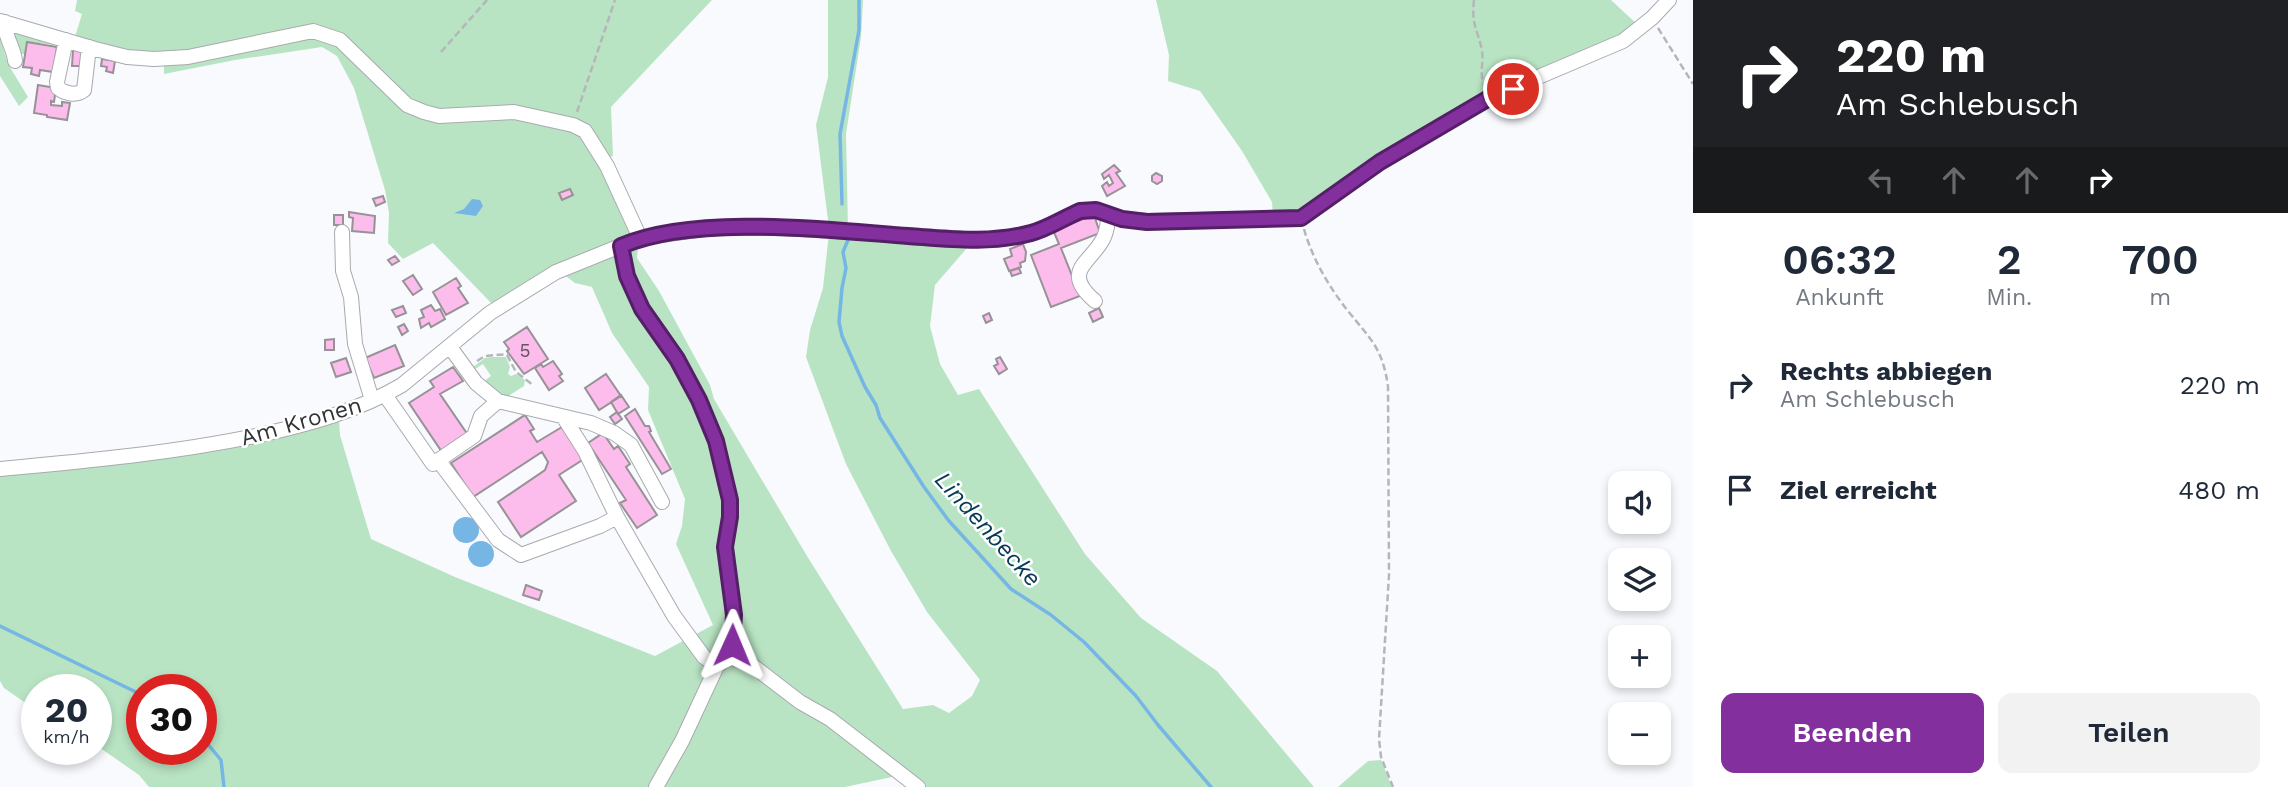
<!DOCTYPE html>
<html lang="de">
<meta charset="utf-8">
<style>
:root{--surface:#fff;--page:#f2f2f3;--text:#1f2937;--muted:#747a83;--accent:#832f9e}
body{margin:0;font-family:"Work Sans",sans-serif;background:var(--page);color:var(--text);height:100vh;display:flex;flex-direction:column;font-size:26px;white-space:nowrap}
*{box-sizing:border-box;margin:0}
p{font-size:23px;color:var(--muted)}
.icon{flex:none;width:38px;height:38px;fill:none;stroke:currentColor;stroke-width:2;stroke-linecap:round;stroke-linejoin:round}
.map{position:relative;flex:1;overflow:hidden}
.details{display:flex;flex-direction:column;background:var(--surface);width:595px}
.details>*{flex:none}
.hud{background:#202124;color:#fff;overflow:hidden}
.controls{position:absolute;left:1608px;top:471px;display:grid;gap:14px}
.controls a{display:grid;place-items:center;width:63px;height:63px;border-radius:14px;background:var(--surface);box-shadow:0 4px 10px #0003;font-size:35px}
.speed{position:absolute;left:21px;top:674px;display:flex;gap:14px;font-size:35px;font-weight:700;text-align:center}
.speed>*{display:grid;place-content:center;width:91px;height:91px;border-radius:50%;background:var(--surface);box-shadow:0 4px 10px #0003;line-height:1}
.speed small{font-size:18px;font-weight:400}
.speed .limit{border:10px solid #d22;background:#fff;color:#111}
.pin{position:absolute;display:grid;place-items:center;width:60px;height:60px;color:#fff;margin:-30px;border:4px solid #fff;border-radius:50%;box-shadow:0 2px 7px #0007}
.me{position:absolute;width:77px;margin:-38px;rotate:1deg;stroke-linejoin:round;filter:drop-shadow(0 0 5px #0008)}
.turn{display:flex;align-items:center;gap:24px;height:147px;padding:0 28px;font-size:32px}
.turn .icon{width:91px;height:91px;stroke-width:2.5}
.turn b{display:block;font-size:49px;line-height:60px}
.lanes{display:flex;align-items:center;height:66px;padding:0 28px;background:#0003;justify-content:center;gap:35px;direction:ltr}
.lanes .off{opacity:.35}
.eta{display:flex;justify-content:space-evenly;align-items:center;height:119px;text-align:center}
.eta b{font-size:42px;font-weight:600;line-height:49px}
.button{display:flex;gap:14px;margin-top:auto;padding:14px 28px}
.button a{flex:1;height:80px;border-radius:14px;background:var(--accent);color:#fff;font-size:28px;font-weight:600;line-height:80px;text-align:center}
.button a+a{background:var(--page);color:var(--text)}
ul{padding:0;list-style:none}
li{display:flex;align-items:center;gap:21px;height:105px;padding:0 28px}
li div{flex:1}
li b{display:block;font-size:26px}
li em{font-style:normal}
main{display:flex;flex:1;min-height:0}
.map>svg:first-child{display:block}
.green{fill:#b9e4c3;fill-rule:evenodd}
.water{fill:#76b6e5}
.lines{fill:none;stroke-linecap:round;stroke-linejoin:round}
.stream{stroke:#76b6e5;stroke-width:3.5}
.building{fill:#fcbcec;stroke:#969295;stroke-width:2}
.minor-casing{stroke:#a8aaaf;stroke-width:16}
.path{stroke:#b5b6b9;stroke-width:2.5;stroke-dasharray:7 3.5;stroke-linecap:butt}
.minor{stroke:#fff;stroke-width:14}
.route-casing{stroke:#551f67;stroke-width:18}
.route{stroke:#832f9e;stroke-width:12}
.labels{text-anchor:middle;stroke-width:5;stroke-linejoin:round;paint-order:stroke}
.number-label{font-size:19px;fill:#645562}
.street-label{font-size:23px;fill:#323334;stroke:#fff}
.water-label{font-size:24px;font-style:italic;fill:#053a59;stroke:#fff}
</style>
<main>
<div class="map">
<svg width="1693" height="787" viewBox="0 0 1693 787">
<rect width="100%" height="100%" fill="#f9fafe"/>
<path class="green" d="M77 0H712L611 107 613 156 605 158 563 119 438 114 408 102 318 28 156 56 74 40 82 14 75 11Z
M828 0H863L861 37 846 134 848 229 829 228 816 125 828 77Z
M1156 0H1611L1639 26 1512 85 1305 213 1273 217 1272 202 1242 151 1200 91 1168 81 1169 55Z
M11 29 57 45 28 42 25 54H19Z
M314 33 339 41 405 107 513 114 571 128 587 139 631 233 630 237 495 307 433 243 403 259 388 243 389 213 385 190 354 88 337 56 322 47 235 60 164 74V63Z
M0 38 8 64 28 97 19 106 0 76Z
M829 233 984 247 967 248 935 285 930 326 940 364 958 395 979 389 1085 554 1141 618 1217 671 1314 787H923L898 770 892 777 845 787H149L139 775 96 745V690H37V711L4 688 0 681V473L339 419 340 435 371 539 455 577 655 656 713 625 676 544 682 526 685 499 648 410 649 387 612 333 592 287 575 283 562 273 608 253 615 256 650 316 636 286 629 251 633 246 638 248 637 258 659 291 710 385 714 399 807 556 903 709 933 705 949 713 972 696 980 680 927 612 891 551 846 464 806 357 810 330 823 288ZM142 690H201V749H142Z
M492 357H506L510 367 508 374 511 376 516 374 525 380 524 386 507 397 490 389 483 382 491 376 483 364 475 369 473 367 485 358Z
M1381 760 1392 787H1338L1368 761Z"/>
<path class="water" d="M472 199 480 200 483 206 476 216 454 213 464 209Z
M453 530a13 13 0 1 1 26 0a13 13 0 1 1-26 0Z
M468 554a13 13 0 1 1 26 0a13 13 0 1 1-26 0Z"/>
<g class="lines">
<path class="stream" d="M842 204 840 134 859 30V0
M848 240 843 252 846 268 842 288 839 322 842 336 865 387 876 405 880 418 924 487 949 521 1011 589 1051 615 1084 642 1136 696 1158 725 1211 787
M0 626 142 695
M201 736 221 760 224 787"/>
</g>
<path class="building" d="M27 42 57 47 53 72 40 70 39 76 31 74 32 68 23 67Z
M73 50H82L80 66H72Z
M102 59 115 61 113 73 106 71 107 67 101 66Z
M38 85 56 88 54 102 51 101V105L62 106V102L70 103 67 120 47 117V115L34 113Z
M1114 165 1120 171 1116 173 1125 186 1107 196 1102 186 1107 182 1109 186 1113 183 1109 175 1104 179 1102 174Z
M1156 173 1162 176V181L1157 184 1152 181V176Z
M570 189 573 195 562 200 559 193Z
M383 196 385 202 376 206 373 199Z
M349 212 375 216 374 233 352 231 353 218 349 217Z
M334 215H343V225H334Z
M1094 215 1100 233 1061 248 1080 296 1051 307 1031 255 1059 244 1053 230Z
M1023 244 1026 252 1025 261 1020 263 1021 267 1009 271 1004 259 1012 256 1010 249Z
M395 256 399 261 392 265 388 260Z
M1019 268 1021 273 1012 276 1010 271Z
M413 275 422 289 413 295 403 281Z
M456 278 461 286 458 288 468 303 446 315 433 292Z
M431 305 435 311 440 309 445 319 431 327 429 323 421 328 419 319 424 317 421 310Z
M403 306 406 313 396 317 392 310Z
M1099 308 1103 317 1093 322 1089 313Z
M989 313 992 320 986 323 983 316Z
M404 324 408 331 402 335 398 327Z
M527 327 548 359 524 374 507 351 509 349 504 342Z
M334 339V350H325V340Z
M395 345 404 366 374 378 365 358Z
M1000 357 1007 369 999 374 994 366 998 364 996 359Z
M346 358 351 372 336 377 331 363Z
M553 361 562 374 559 376 563 381 549 390 535 368 541 364 543 367Z
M453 367 463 381 440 394 468 435 442 452 409 403 434 387 430 381Z
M606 374 621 396 599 410 585 388Z
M621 395 629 407 618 414 611 402Z
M635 409 645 426H649L651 431 649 432 671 469 662 474 625 416Z
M617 412 622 419 615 424 610 417Z
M525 415 534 429 530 431 537 442 562 427 584 459 559 475 576 501 521 537 498 502 545 470 548 462 542 452 473 497 451 463Z
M603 433 614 449 618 446 630 464 626 467 657 515 637 528 620 503 626 500 588 443Z
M526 585 542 591 539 600 523 595Z"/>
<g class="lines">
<g class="minor-casing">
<path id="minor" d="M0 21 95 49 127 57 154 59 188 57 313 31 340 40 407 105 424 112 439 116 514 112 573 125 585 131 607 166 640 238
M5 22C4 37 14 47 15 61
M66 40 57 82 58 88C65 94 77 96 84 90L89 47
M342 232 343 271 351 297 355 344 372 400
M621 246 627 276 642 309 677 359 699 400 716 441 730 500V517L725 547 734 615 732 645 729 656 717 666 682 741 656 787
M1095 301C1059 270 1093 262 1104 237 1107 230 1108 223 1108 215
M385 395 433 464 474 436 481 416 498 401 476 383 450 347
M498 401 591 423 614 433 631 445 662 502
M438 460 498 540 521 555 600 526 617 517 585 451 564 418
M0 469C87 461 174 453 260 435 309 424 358 411 402 385L490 313 556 272 640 238 711 228H784L986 240 1033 233 1080 211 1096 210 1122 219 1147 221 1302 218 1380 162 1489 98 1623 41 1652 18 1669 0
M617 517 674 616 704 657 717 666
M729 656 753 666 800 702 830 719 918 787"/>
</g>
<path class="path" d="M1474 0C1471 26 1478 29 1482 51 1484 63 1479 73 1484 85
M1658 28 1693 84
M441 52 487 0
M577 112 615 0
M1304 229C1312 258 1329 287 1348 311 1371 340 1382 347 1388 386L1389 575 1379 739 1381 757 1393 787
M507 355 516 372 533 385
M477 361 485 356 509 354"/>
<use href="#minor" class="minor"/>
</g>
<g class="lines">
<g class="route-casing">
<path id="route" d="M732 645 734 615 725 547 730 517V500L716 441 699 400 677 359 642 309 627 276 621 246C695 214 828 230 908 236 950 239 990 244 1031 233 1047 229 1064 218 1080 211L1096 210 1122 219 1147 222 1301 218 1380 162 1489 98 1513 89"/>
</g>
<use href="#route" class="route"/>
</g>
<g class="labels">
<g class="number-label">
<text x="525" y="357">5</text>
</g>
<g class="street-label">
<text transform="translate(301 421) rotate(-16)" y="8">Am Kronen</text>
</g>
<g class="water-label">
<text transform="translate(988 529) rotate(48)" y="8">Lindenbecke</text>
</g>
</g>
</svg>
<div class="controls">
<a><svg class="icon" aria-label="sound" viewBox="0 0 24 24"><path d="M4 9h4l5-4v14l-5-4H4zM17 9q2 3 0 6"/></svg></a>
<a><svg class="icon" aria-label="layers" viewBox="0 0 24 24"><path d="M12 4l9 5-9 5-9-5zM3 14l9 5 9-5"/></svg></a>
<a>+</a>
<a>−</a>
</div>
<div class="speed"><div>20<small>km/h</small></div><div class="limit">30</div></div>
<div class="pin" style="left:1513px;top:89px;background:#d93025"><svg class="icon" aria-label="arrive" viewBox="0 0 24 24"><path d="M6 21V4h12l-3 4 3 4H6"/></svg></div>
<svg class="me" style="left:732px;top:645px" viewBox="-20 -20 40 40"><path d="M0-17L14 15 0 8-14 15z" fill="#832f9e" stroke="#fff" stroke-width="4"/></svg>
</div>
<section class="details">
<div class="hud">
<div class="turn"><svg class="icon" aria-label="right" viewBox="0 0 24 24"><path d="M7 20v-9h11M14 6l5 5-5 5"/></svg><div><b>220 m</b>Am Schlebusch</div></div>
<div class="lanes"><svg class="icon off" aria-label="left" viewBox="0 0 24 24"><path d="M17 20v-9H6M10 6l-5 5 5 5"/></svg><svg class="icon off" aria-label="ahead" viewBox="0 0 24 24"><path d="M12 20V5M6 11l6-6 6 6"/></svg><svg class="icon off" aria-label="ahead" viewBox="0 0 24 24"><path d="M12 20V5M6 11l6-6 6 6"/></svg><svg class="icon" aria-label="right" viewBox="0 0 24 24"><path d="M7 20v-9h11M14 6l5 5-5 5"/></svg></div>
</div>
<div class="eta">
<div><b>06:32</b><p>Ankunft</p></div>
<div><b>2</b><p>Min.</p></div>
<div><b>700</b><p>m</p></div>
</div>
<ul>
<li><svg class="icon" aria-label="right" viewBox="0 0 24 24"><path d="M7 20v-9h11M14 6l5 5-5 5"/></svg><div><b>Rechts abbiegen</b><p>Am Schlebusch</p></div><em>220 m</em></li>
<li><svg class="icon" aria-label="arrive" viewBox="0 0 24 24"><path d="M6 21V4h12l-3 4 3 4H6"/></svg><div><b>Ziel erreicht</b></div><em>480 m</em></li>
</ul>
<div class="button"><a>Beenden</a><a>Teilen</a></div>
</section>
</main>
